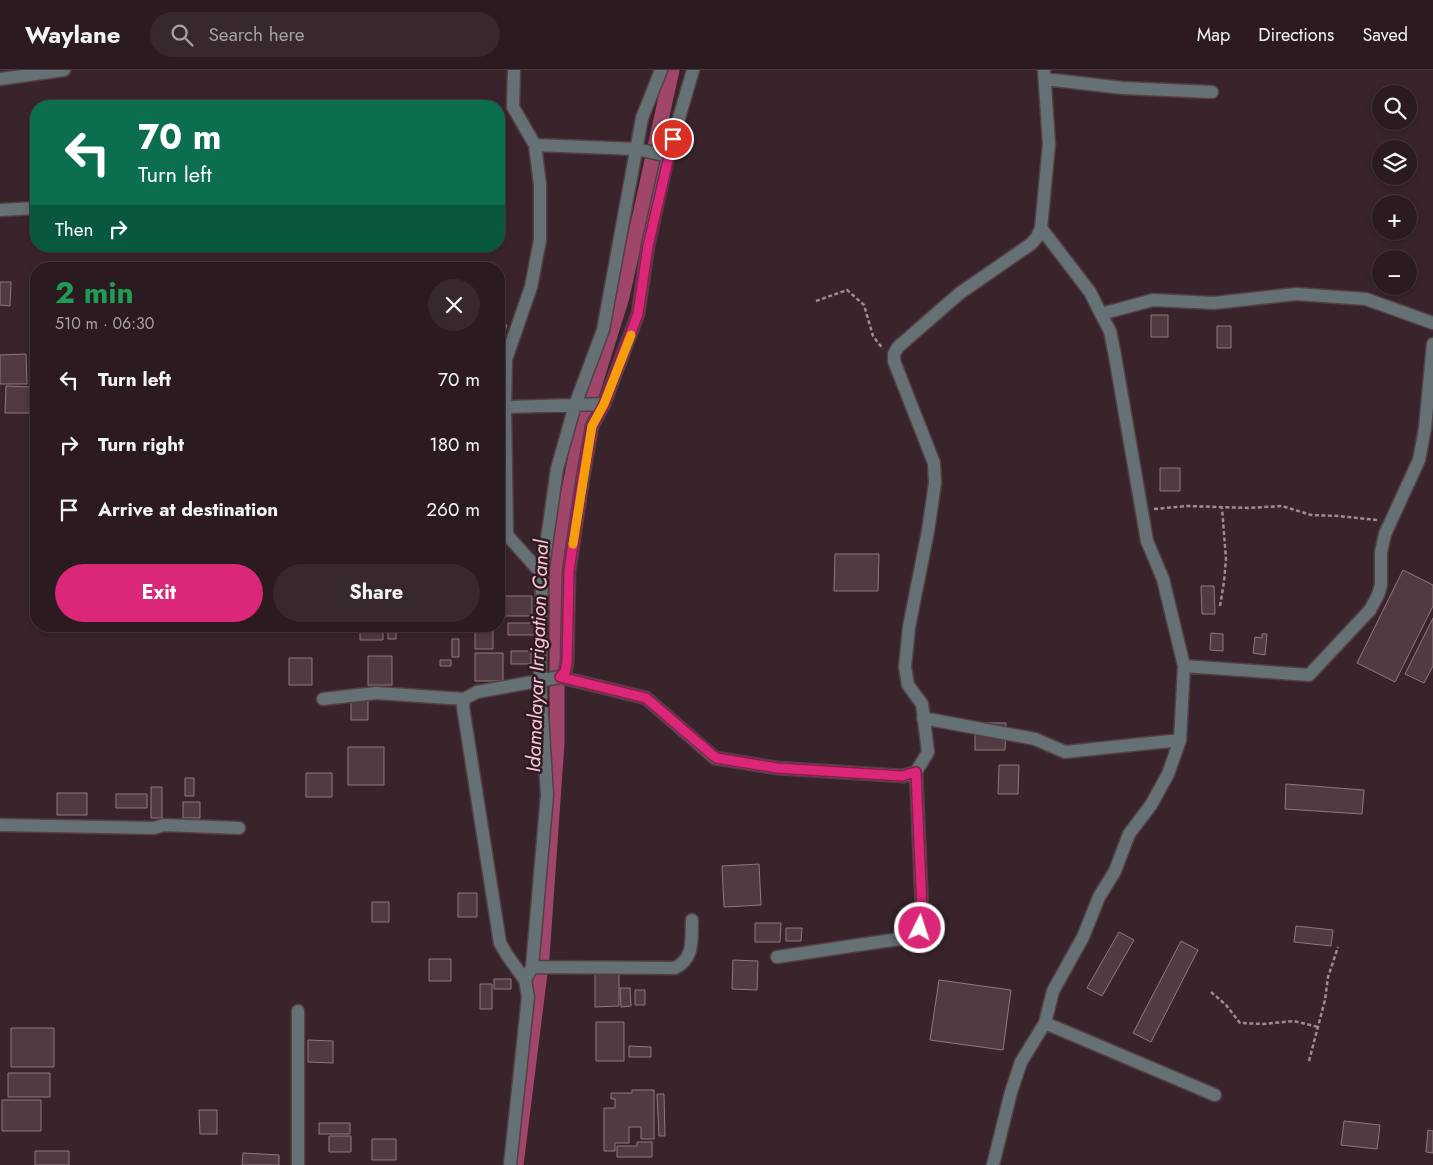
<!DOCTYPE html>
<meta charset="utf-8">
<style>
:root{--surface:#2b1b20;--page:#37282d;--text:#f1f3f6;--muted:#a6a1a5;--line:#47393e;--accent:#db2777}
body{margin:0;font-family:Jost,sans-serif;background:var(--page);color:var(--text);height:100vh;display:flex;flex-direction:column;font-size:19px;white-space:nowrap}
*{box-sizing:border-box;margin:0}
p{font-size:16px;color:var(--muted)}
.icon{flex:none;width:28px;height:28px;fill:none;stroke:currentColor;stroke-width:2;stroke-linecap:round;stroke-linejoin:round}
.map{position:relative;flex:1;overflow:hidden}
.details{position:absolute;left:30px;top:192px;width:475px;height:370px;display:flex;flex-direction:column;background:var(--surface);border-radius:20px;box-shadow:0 2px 8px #0003,0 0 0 1px var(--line)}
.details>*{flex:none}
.top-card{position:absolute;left:30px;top:30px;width:475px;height:152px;border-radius:20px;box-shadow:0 2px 8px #0003,0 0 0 1px var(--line);background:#0b6e4f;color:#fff;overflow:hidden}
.buttons{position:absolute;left:1372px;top:15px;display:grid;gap:10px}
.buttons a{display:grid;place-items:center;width:45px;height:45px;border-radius:50%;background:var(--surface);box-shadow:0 2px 8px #0003,0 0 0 1px var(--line);font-size:25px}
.pin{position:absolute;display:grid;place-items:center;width:42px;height:42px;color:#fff;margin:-21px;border:2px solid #fff;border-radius:50%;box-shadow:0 1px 5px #0007}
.me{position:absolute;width:55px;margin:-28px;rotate:4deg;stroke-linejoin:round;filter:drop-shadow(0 0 4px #0008)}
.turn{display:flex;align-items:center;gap:18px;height:105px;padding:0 25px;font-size:22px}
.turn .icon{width:65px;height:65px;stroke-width:2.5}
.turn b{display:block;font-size:35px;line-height:42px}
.then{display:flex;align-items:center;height:48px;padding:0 25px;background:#0003;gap:10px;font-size:19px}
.round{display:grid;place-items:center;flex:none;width:52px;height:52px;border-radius:26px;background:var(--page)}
.overview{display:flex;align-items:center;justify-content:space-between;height:85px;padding:0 25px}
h1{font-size:30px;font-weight:700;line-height:38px;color:#1e9e55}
.primary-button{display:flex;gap:10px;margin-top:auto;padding:10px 25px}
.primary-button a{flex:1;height:58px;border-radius:30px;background:var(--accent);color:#fff;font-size:20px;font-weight:700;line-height:58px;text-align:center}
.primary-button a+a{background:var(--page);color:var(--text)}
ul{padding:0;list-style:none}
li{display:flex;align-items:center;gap:15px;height:65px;padding:0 25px}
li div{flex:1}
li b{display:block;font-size:19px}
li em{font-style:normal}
header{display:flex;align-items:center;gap:30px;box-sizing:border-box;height:70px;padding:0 25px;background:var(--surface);border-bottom:1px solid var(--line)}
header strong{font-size:24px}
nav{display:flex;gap:28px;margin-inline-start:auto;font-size:18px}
.search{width:350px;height:45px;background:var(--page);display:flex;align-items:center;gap:12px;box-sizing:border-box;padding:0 18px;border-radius:28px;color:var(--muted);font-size:19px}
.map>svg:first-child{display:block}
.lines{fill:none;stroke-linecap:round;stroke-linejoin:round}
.canal{stroke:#a0466b;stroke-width:15}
.building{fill:#513a41;stroke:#91777f}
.minor-casing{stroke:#533f45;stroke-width:15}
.path{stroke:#9e8c92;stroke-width:2.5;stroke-dasharray:4 2.5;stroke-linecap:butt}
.minor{stroke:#657174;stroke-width:12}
.route-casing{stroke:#8e194d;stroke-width:12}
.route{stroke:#db2777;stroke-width:9}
.slow{stroke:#f59e0b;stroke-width:9}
.labels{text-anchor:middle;stroke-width:5;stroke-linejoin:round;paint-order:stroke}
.water-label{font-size:20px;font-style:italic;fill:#f9c5d6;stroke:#2f1a22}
</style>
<header>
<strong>Waylane</strong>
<div class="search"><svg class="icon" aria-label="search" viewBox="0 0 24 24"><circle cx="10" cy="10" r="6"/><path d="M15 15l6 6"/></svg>Search here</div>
<nav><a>Map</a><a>Directions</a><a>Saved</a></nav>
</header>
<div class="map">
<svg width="1433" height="1095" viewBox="0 0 1433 1095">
<rect width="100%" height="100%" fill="#39242b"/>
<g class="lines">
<path class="canal" d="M516 1095 542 887 557 673V481L582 355 622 227 672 0"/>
</g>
<path class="building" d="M0 212H11L10 236 0 235Z
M1151 245H1168V267H1151Z
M33 246H36V270L32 269Z
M499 253 507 255 499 281Z
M1217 256H1231V278H1217Z
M26 284 27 314H0V285Z
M6 316 32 317V343H5Z
M1160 398H1180V421H1160Z
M33 399H36V424H32Z
M835 484H879L878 521H834Z
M1403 500 1433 515V536L1395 612 1357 593Z
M1201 516H1214L1215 544H1202Z
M499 526H532V546H499Z
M1433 548V596L1424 613 1405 604Z
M508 553H535V565H508Z
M360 556H383V570H360Z
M388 556H396V569H388Z
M475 556H493V579H475Z
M1211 563 1223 564V581L1210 580Z
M1262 564H1267L1265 585 1253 583 1255 567 1262 568Z
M452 569H459V587H452Z
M511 581H531V594H511Z
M475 583H503V611H475Z
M368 586H392V615H368Z
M289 588H312V615H289Z
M440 590H451V596H440Z
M351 628H368V650H351Z
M975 653H1006L1005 680H975Z
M348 677H384V715H348Z
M999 695H1019L1018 724H998Z
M306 703H332V727H306Z
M185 708H194V726H185Z
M1286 714 1364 720 1362 744 1285 739Z
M151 717H162V748H151Z
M57 723H87V745H57Z
M116 724H147V738H116Z
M183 732H200V748H183Z
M759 794 761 835 724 837 722 796Z
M458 823H477V847H458Z
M372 832H389V852H372Z
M755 853H781L780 872H755Z
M1296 856 1333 860 1331 876 1294 872Z
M786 858H802L801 871H786Z
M1119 862 1134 870 1102 926 1087 918Z
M1181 871 1198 880 1151 972 1133 963Z
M429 889H451V911H429Z
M733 890 758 891 757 920 732 919Z
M595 904H619V936L595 937Z
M494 909H511V919H494Z
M939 910 1011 920 1003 980 930 970Z
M480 914H492V939H480Z
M620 918H630L631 936 621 937Z
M635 920H645V935H635Z
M596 952H624V991H596Z
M11 958H54V997H11Z
M308 970 333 971V993L308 992Z
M629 976 651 977V987H629Z
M8 1003H50V1027H8Z
M632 1020H654V1069H641V1057H629V1073H615V1081H604V1038H615V1029H611V1023H632Z
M657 1024H664L665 1066H659Z
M2 1030H41V1061H2Z
M199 1040H217V1064H200Z
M1344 1051 1380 1055 1377 1079 1341 1075Z
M319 1053H350V1064H319Z
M1428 1060 1433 1061V1083L1426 1082Z
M329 1066H351V1082H329Z
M372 1069H396V1090H372Z
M637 1072H652V1087H617V1076H637Z
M35 1081H69V1095H35Z
M243 1083 279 1085V1095H242Z"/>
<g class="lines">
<g class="minor-casing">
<path id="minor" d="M514 0 513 37 535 75 540 115V170L531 217 506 289 505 337 604 334
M0 9 64 0
M1045 9 1123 18 1212 22
M535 75 637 79 668 86
M0 140 36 138
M1041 158 1090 222 1101 244 1153 230 1214 233 1296 224 1366 229 1433 253
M505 337 507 465 542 504
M1184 596 1309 605 1370 540 1378 525 1381 515V482L1385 464 1419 390 1425 358 1433 274
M560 607 565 602 567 593 569 501 583 407 592 356 604 334 638 244 648 175 668 86 693 0
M323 629 376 623 464 629
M923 648 1035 669 1065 682 1180 670
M0 755 154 758 164 755 239 758
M777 887 899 869 920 859 922 840 916 702 928 682 922 634 908 615 905 597 909 557 928 461 935 413 934 393 894 291V284L898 277 960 223 1031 174 1037 167 1041 158 1049 74 1044 0
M532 897 675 898C695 888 691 869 692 850
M525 910 507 885 500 873 463 637 464 629 477 622 560 607 646 628 715 688 777 698 903 706 916 702
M298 941V1095
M1045 953 1215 1025
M510 1095 528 927 525 910 532 897 547 725 540 611 542 504 557 399 575 335 603 260 642 48 661 0
M993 1095 1011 1022 1021 992 1045 953 1053 921 1083 867 1099 827 1115 801 1129 764 1151 735 1168 704 1180 670 1184 596 1163 509 1147 471 1115 286 1110 261 1101 244"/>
</g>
<path class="path" d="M816 231 847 220 864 235 873 266 883 279
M1154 439 1187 436 1249 438 1282 436 1311 445 1338 446 1377 450
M1220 536 1224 512 1226 489 1222 438
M1211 922 1226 935 1240 953 1263 954 1294 951 1318 957
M1309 991 1325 930 1328 907 1338 877"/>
<use href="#minor" class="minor"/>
</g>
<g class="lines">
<g class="route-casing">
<path id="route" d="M673 69 648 176 638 244 604 334 592 356 583 407 569 501 567 592 565 602 560 607 646 628 716 688 777 698 902 706 916 702 922 840 920 858"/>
</g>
<use href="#route" class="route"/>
<path class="slow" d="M573 474 592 356 604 334 631 265"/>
</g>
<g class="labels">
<g class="water-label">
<text transform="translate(537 586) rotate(-88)" y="7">Idamalayar Irrigation Canal</text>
</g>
</g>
</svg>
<div class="buttons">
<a><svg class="icon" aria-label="search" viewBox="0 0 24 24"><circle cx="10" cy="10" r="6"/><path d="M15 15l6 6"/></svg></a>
<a><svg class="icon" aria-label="layers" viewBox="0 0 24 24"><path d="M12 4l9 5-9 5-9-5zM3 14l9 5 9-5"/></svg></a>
<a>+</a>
<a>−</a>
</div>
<div class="pin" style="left:673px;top:69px;background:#d93025"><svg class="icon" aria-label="arrive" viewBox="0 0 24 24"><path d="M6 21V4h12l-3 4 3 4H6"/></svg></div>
<svg class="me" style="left:920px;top:858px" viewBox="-20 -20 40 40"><circle r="17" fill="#db2777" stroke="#fff" stroke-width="3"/><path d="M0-11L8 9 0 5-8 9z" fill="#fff"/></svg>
<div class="top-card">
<div class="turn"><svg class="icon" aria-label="left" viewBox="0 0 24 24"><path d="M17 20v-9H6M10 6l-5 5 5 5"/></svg><div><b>70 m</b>Turn left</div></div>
<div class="then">Then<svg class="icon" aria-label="right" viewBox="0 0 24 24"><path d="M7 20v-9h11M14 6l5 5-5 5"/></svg></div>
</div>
<section class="details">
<div class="overview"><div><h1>2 min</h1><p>510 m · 06:30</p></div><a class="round"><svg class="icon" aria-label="close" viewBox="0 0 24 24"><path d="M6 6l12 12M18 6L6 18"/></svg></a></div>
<ul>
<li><svg class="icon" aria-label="left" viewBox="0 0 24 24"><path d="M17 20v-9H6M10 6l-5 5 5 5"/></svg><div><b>Turn left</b></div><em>70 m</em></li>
<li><svg class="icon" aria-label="right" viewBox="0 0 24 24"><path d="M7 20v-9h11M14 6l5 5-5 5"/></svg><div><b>Turn right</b></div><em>180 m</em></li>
<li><svg class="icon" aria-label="arrive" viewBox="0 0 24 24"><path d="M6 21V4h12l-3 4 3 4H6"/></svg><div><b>Arrive at destination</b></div><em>260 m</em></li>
</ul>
<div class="primary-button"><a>Exit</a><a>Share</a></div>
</section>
</div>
